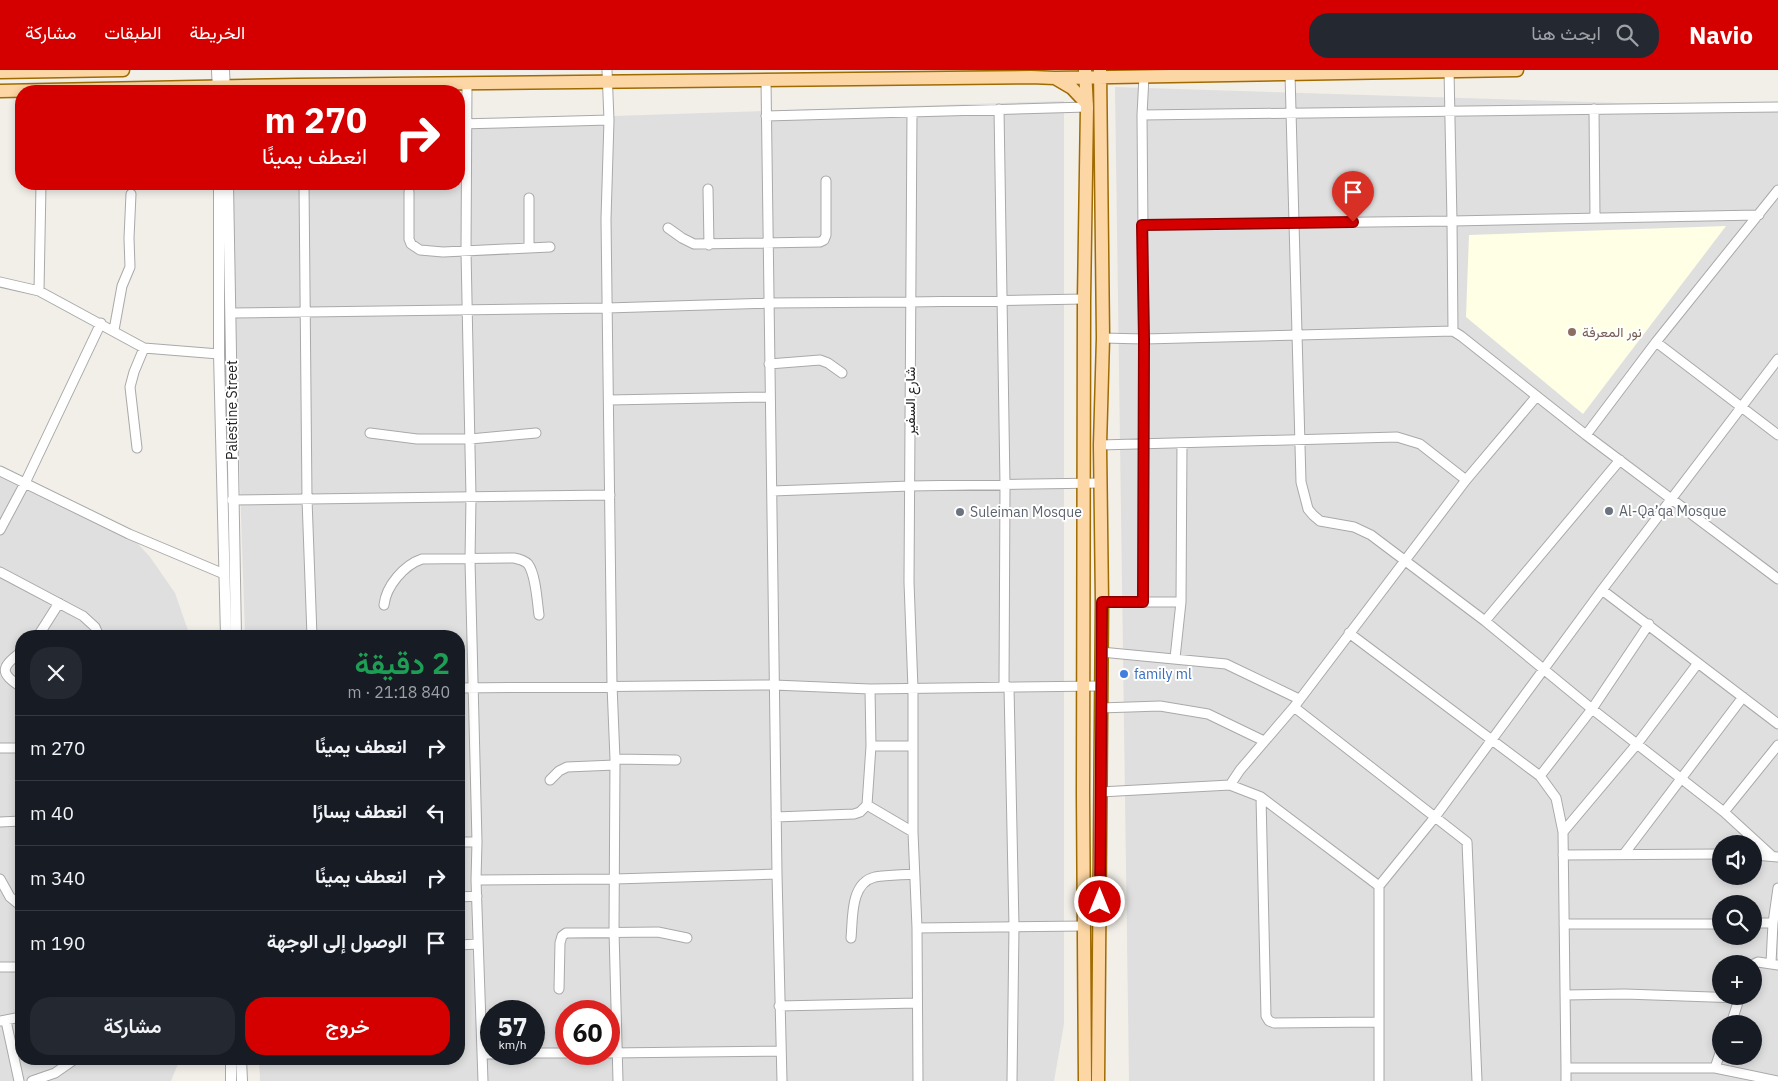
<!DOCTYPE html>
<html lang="ar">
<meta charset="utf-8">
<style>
:root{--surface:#171b24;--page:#242831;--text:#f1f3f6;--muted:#9ea1a6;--line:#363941;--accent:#d40000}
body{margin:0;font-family:"IBM Plex Sans",Vazirmatn,sans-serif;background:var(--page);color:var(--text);direction:rtl;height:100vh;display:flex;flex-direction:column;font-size:19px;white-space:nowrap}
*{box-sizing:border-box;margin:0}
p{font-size:16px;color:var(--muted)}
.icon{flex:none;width:28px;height:28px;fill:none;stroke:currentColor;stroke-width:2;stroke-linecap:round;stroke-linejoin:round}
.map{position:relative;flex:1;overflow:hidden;direction:ltr}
.panel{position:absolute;left:15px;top:560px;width:450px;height:435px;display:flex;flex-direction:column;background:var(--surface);border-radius:20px;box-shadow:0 2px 8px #0003;direction:rtl}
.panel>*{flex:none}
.hud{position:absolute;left:15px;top:15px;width:450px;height:105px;border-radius:20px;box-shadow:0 2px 8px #0003;direction:rtl;background:#d40000;color:#fff;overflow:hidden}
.tools{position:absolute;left:1712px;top:765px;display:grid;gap:10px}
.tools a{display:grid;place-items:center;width:50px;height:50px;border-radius:50%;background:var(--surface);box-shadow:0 2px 8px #0003;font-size:25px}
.speed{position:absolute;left:480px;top:930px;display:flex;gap:10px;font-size:25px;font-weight:700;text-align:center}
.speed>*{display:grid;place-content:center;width:65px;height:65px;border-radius:50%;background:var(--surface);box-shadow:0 2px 8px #0003;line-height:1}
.speed small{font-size:12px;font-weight:400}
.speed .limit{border:8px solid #d22;background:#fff;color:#111}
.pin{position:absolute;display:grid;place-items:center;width:42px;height:42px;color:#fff;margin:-51px -21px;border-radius:50% 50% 50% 0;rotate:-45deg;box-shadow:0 0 5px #0007}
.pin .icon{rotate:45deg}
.me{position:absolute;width:55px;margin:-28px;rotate:0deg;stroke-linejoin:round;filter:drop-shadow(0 0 4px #0008)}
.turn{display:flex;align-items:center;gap:18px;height:105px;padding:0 15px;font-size:22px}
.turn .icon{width:65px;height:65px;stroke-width:2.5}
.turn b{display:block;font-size:35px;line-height:42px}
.round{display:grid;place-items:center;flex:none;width:52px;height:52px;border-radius:20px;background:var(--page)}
.headline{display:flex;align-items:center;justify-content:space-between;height:85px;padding:0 15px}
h1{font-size:30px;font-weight:600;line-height:38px;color:#1e9e55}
.primary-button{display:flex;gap:10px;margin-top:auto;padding:10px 15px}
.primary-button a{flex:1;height:58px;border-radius:20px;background:var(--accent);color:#fff;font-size:20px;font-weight:600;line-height:58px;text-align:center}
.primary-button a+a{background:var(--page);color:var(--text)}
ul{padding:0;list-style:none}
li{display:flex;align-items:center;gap:15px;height:65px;padding:0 15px;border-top:1px solid var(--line)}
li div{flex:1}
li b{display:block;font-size:19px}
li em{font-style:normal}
header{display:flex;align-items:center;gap:30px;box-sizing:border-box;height:70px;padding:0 25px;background:var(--accent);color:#fff}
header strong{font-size:24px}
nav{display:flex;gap:28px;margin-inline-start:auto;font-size:18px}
.search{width:350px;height:45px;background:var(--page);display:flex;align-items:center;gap:12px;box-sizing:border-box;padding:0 18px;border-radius:20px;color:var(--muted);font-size:19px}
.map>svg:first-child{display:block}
.residential{fill:#e0dfdf;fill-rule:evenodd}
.education{fill:#ffffe5}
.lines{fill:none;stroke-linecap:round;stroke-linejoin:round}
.minor-casing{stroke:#a9a9a9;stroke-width:11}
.tertiary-casing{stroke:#a9a9a9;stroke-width:12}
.primary-casing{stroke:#a06b00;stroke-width:15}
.minor{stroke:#fff;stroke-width:9}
.tertiary{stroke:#fff;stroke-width:10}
.primary{stroke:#fcd6a4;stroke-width:12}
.route-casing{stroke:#8a0000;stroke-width:12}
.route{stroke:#d40000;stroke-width:9}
.education-dot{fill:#8d6e63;stroke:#fff;stroke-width:2}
.worship-dot{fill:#6b7280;stroke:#fff;stroke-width:2}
.shop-dot{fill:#3f7fe0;stroke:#fff;stroke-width:2}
.labels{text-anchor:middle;stroke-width:4;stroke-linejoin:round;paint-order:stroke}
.education-label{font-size:14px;fill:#785e54;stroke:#fff;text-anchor:start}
.street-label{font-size:14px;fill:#222;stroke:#fff}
.worship-label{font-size:14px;fill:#5b616d;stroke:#fff;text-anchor:start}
.shop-label{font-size:14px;fill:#366cbe;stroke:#fff;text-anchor:start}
</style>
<header>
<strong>Navio</strong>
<div class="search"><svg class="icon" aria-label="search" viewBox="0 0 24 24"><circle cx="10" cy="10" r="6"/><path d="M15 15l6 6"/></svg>ابحث هنا</div>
<nav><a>الخريطة</a><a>الطبقات</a><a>مشاركة</a></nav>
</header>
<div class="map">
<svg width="1778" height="1011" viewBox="0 0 1778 1011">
<rect width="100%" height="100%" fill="#f2efe9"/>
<path class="residential" d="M1115 17 1778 38V1011H1129ZM1721 774H1754V806H1721ZM1721 834H1754V866H1721ZM1721 894H1754V926H1721ZM1721 954H1754V986H1721Z
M1064 31V954L1054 1011H260L259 989H459V566H245L230 114H459V51ZM491 941H534V984H491ZM566 941H609V984H566Z
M0 401 129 464 150 487 175 523 190 566H21V989H180L171 1011H0Z"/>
<path class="education" d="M1726 156 1583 344 1466 247 1469 165Z"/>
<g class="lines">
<g class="minor-casing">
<path id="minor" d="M607 0 609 50 606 149 612 615 615 689 614 861 618 1011
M1449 0 1452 151 1453 261
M1290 4 1301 412 1308 439 1313 445 1320 451 1354 457 1371 465 1485 551 1592 639 1724 742 1771 785
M766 11 777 804 782 1011
M467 14 466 181 471 427 470 490 477 772 476 810 483 1011
M999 39 1005 415 1004 617
M1594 39 1595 148
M912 43 909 512 913 619V762L917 858 918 1011
M1142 45 1778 37
M766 46 1087 37
M459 54 609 50
M304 114 307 429 312 566
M708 119 709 175
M409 122V169L411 174 420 180 443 182 550 177
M529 128V177
M1142 155 1452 151 1759 145
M668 158 682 168 694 174 820 172 824 170 826 165V111
M0 212 39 221 144 278 219 284
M39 221 41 114
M231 243 607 238 770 233 910 232 1084 229
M114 260 122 216 130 197 129 168 131 124
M1103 268 1144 269 1453 261 1461 266 1586 365 1778 509
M1656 272 1778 365
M769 294 820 290 828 293 842 303
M609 330 770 327
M370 363 417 369H470L536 363
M1586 365 1656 272 1778 120
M1100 375 1397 367 1420 374 1466 410
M137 378 130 317 134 302 144 278
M0 401 129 464 224 504
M772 421 910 416 1100 413
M232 430 610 425
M0 460 25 413 101 253
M0 502 83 546 95 557 99 566
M1602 520 1778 654
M1102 532H1181
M1143 532 1144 269 1142 45 1144 6
M384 535C386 516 404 495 422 489L514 488C519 489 524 490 528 494 536 505 537 531 539 545
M1485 551 1620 390
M1349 563 1540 706 1556 728 1563 762 1566 998
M38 566 59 533
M21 582C0 598 0 603 21 617
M1101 582 1226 594 1299 629
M1175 588 1181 532 1182 373
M1009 617 1014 856 1012 1011
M459 618 774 615 870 619 1100 616
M1100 638 1160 636 1208 644 1264 671
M871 676H913
M0 678H21
M615 689 676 690
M1540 706 1592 639 1649 554
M550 710 559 701 567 697 615 695
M1230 715 1240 700 1294 637
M1100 722 1230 715 1261 727 1379 816
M1261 727 1266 946 1269 951 1274 953 1379 952
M867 735 913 762
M1724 742 1778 675
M776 747 854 744 860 742 867 735 871 676 870 619
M0 752 21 751
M1563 762 1637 674 1698 593
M459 772H477
M1624 784 1743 627
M1563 785 1721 784
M1754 785 1778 787
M0 809 10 827 21 836
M476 810 615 809 777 804
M459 827 477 826
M1754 853H1773
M1564 854H1721
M917 858 1084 856
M851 868C853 848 850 813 875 807 888 805 902 805 914 804
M459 875 478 874
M1771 893 1773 853 1778 818
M1754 894 1758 892 1778 895
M0 897H21
M559 919 560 873 562 866 566 863 658 862 687 868
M1565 925 1625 924 1740 928
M779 936 917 933
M0 951 21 947
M6 951 19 1011
M1731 954 1740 926
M534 983H566
M609 983 780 981
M482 984H495
M1715 998 1778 1011
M32 1011 55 1003 75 989
M1379 1011V816L1435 747 1602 520 1778 289
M1477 1011 1467 772 1294 637 1466 410 1536 327
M1566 1011V998H1715L1721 980"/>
</g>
<g class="tertiary-casing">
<path id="tertiary" d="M217 0 218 21
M224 0 225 21
M219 114V284L226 566
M228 114 236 566
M231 989V1011
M241 989 242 1011"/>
</g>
<g class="primary-casing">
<path id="primary" d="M0 2 123 0
M1055 8 1072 18 1087 34
M0 21 297 15 1031 7 1055 8 1517 0
M1085 1011 1083 725 1084 229 1087 37 1085 0
M1098 1011 1102 532 1100 375 1103 268 1100 0"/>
</g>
<use href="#minor" class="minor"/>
<use href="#tertiary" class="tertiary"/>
<use href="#primary" class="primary"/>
</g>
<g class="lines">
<g class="route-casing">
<path id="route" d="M1100 832 1102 532H1143L1144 269 1142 155 1353 152"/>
</g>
<use href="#route" class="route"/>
</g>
<circle class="education-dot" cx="1572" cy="262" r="5"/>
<g class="worship-dot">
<circle cx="1609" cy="441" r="5"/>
<circle cx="960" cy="442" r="5"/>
</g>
<circle class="shop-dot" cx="1124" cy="604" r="5"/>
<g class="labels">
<g class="education-label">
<text x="1582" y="267">نور المعرفة</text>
</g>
<g class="street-label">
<text transform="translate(910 331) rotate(-90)" y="5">شارع السفير</text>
<text transform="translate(232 340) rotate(-90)" y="5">Palestine Street</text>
</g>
<g class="worship-label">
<text x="1619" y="446">Al-Qa’qa Mosque</text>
<text x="970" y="447">Suleiman Mosque</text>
</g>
<g class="shop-label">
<text x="1134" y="609">family ml</text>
</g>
</g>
</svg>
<div class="tools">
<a><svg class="icon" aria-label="sound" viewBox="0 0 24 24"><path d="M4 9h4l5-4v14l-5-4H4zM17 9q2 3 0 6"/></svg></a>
<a><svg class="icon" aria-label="search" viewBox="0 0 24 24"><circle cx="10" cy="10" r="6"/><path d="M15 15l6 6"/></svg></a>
<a>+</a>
<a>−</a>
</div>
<div class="speed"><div>57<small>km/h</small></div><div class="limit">60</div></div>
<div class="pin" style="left:1353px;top:152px;background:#d93025"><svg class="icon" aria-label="arrive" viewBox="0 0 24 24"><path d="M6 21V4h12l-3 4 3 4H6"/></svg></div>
<svg class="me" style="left:1100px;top:832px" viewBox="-20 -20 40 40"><circle r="17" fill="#d40000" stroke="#fff" stroke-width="3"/><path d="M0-11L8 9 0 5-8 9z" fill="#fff"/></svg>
<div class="hud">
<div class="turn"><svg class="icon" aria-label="right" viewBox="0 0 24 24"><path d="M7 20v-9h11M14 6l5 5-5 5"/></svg><div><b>270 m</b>انعطف يمينًا</div></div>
</div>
<section class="panel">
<div class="headline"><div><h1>2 دقيقة</h1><p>840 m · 21:18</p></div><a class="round"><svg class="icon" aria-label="close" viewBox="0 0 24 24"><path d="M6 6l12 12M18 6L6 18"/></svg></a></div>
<ul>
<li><svg class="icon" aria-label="right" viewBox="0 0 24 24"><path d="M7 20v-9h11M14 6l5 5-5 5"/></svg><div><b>انعطف يمينًا</b></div><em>270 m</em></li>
<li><svg class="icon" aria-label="left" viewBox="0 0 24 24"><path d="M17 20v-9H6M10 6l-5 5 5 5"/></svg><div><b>انعطف يسارًا</b></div><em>40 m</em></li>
<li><svg class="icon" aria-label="right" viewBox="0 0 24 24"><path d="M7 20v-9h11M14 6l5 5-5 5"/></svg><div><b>انعطف يمينًا</b></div><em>340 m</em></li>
<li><svg class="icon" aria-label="arrive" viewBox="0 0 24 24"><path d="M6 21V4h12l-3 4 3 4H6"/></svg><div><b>الوصول إلى الوجهة</b></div><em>190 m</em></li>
</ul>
<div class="primary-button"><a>خروج</a><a>مشاركة</a></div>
</section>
</div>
